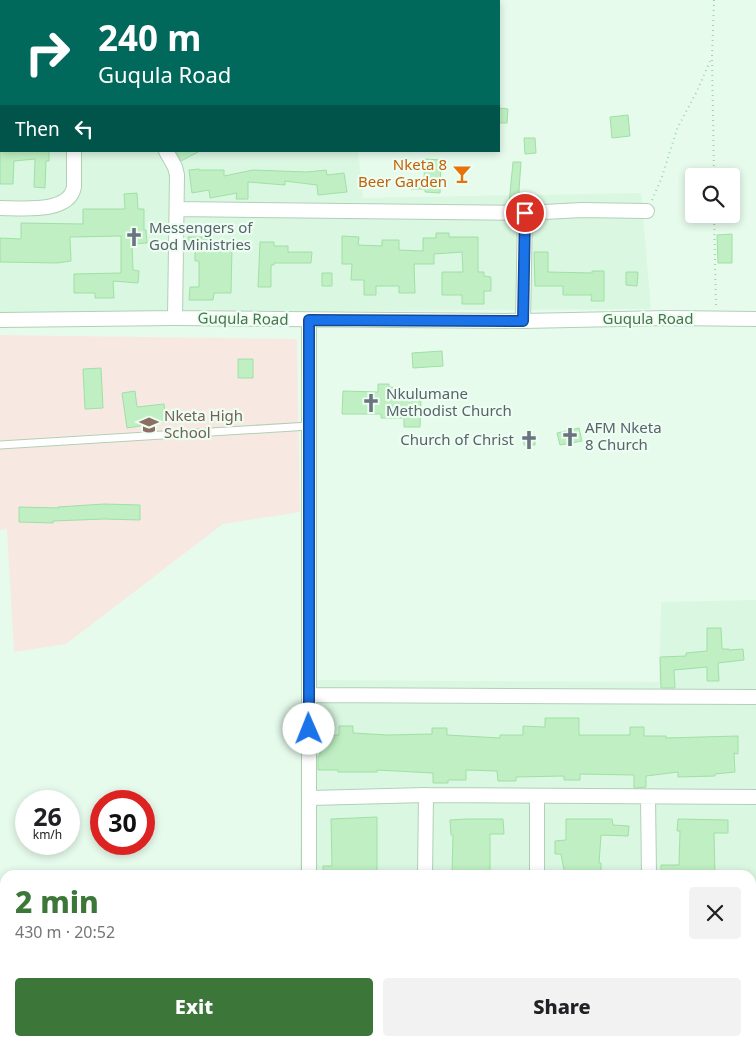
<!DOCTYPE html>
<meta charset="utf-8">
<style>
:root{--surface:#fff;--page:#f2f2f2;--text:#202124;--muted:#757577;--accent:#3c7639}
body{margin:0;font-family:"Noto Sans",sans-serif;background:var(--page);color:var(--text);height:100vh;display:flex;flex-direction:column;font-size:19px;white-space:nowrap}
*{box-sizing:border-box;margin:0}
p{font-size:16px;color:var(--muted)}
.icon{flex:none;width:28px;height:28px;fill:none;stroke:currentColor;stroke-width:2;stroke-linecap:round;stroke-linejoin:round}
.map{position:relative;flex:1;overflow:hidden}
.details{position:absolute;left:0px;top:870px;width:756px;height:176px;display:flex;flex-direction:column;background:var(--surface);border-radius:15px 15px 0 0;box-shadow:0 2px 8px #0003}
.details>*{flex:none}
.guide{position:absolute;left:0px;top:0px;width:500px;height:152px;box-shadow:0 2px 8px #0003;background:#00695c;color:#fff;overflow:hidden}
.controls{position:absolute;left:685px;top:168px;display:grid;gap:10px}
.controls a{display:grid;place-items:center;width:55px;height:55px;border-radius:5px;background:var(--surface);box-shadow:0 2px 8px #0003;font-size:25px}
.speed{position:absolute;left:15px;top:790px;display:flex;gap:10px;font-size:25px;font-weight:700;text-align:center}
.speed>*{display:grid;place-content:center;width:65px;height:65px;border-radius:50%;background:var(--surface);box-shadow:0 2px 8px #0003;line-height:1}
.speed small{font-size:12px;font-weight:400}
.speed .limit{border:8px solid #d22;background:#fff;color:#111}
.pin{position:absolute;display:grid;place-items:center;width:42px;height:42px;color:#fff;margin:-21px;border:2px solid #fff;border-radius:50%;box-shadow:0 1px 5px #0007}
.me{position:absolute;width:55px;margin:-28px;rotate:359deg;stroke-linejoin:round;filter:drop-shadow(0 0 4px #0008)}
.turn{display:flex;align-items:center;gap:18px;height:105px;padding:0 15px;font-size:22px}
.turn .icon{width:65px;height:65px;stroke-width:2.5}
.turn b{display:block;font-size:35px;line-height:42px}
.then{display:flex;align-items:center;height:48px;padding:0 15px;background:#0003;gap:10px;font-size:19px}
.round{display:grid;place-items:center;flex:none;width:52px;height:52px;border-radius:5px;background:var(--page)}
.headline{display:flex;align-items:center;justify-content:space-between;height:85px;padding:0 15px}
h1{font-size:30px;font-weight:800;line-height:38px;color:var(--accent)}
.primary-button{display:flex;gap:10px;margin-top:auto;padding:10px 15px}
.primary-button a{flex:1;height:58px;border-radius:5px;background:var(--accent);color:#fff;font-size:20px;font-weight:800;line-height:58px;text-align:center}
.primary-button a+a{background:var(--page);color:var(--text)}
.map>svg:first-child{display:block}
.residential{fill:#daf7e1}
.education{fill:#f7e9e2}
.building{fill:#bfefc3;stroke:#a0e0a5}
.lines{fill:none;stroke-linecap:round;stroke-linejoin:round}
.lane-casing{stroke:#b2d0b6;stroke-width:9}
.street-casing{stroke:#b2d0b6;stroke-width:16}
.path{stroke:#a2d3a6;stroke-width:2;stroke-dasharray:1 4;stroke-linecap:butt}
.lane{stroke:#fff;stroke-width:7}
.street{stroke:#fff;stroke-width:14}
.route-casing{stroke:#114b97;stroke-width:12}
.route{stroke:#1a73e8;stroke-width:9}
.labels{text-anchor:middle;stroke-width:4.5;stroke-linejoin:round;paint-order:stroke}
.food-label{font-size:15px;fill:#c56008;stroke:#ecfef1;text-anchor:end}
.worship-label{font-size:15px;fill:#5b616d;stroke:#ecfef1;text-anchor:start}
.street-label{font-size:15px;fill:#4c724e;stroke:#ecfef1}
.education-label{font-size:15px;fill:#785e54;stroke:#ecfef1;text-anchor:start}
</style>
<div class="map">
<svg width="756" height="1046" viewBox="0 0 756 1046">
<rect width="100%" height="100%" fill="#e6fbec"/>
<path class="residential" d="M15 0 63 1H1V151H358L363 198 641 193 651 309 0 313V1Z
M756 600V1046H104L121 1045 122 1041H751V875H251L300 871 301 680 659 682 661 602Z"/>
<path class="education" d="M0 335 297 339 300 512 223 524 66 644 14 652 7 529 0 530Z"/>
<path class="building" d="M499 108 508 109 507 123H499Z
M628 115 630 136 612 138 610 117Z
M524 138H535L536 153 525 154Z
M0 151H49V161H46L45 188 34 187 35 159 14 161 13 184H0Z
M176 151H200L181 161Z
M425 159 441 160 440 193 425 192V189H411V179H424Z
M513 162H521L518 204H509Z
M199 169V170H224V176L253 170 307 172 326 170 327 175 344 173 347 192 318 195 317 185 285 181V185L248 182V199H236L237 193 210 198 209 190 192 193 189 170Z
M137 193 138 209H144V230H146L147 243 132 244 133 270 139 271 138 283 113 281 114 298H95V293H74V274L121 273V236L70 237 71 261 57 263 0 262V238L21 239V223L83 224V209H125L124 194Z
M436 233H449V237H478V272H484V276L491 277V291H484V304H462V295H442V272H463L462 252 434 254V264H414L415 293H399V286H376V295H364V280H351L352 264H342V236L359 237 358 245 382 246V240H399V250L423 251V238H436Z
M732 234V263H718L717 235Z
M188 237H205V239H212V248H232L231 293H214L213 300H189L190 287H199V261H195V249H188Z
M260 242H274V246H288V252H312L311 263H274V265H271V287H258Z
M534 252H548V272L592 273V271H604V301H591L592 295H563V286H535Z
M626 272H638L637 286 626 285Z
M322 273H332V286H322Z
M442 351 443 366 413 368 412 353Z
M238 359H253V378H238Z
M101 368 103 408 85 409 83 369Z
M378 384H389V387L400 388 399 400H421L420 427H404V418H381V414H342L343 391 378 392Z
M135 391 137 407 164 404 166 422 127 428 122 393Z
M579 428 582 441 560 445 557 433Z
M535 435V445H524L523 436Z
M104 504 140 505V520L104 519 53 521V523L19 522V507L59 508 58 507Z
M707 628H721L722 649H729V650L743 649 744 660 718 663 719 681H707V667L674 670 675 688H661L660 657 686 656V653L707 651Z
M545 718H579V735H630V727H644V736H666V738L738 736V754L734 753 735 772 715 774V776L678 777V772L646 776V787L637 788H634V775L580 774V780H564V776L516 777V781H498L497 771 466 770V780H448V783H433V773L377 770V772H338V770H318V756H320L319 736 339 735V726H353V733L388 735 432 734V728H447V735L500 738V735H523V726L545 727Z
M377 817V875H323V866H332L331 819Z
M466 819H503L504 834H490V875H452L453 835H451L450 820Z
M566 819H612L613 825 629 826 628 836 601 835 599 863H601V875H565L561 854H555V841L566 840Z
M678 819 728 820V833H714L715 875H661V865H679L680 831H677Z"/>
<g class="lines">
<g class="lane-casing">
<path id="lane" d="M0 445 309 426"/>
</g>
<g class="street-casing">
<path id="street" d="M0 5 1 6
M0 104H1
M166 151 175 167 177 175 175 318
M0 208C21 208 69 214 74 187V151
M177 209 525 213 523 321
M525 213 582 210 647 211
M0 320 175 318 523 321 668 318 756 319
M309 320V875
M309 695 756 697
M537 797V875
M648 797 649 875
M310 798 426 795 756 797
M425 875 426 795
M537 1041V1046
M650 1041V1046
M83 1046H88
M137 1046V1041
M221 1046V1041
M308 1046V1041
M425 1046V1041"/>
</g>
<path class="path" d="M714 176 712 57 714 0
M652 200 662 177 677 129 697 91 711 59
M714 214 716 307"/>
<use href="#lane" class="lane"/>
<use href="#street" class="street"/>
</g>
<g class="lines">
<g class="route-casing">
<path id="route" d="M309 729V320L523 321 525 213"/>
</g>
<use href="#route" class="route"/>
</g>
<defs>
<g id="bar-bare" transform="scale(1.5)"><path d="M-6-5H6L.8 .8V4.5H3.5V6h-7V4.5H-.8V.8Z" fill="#e8710a" stroke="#ecfef1" stroke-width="2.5" paint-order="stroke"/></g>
<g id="church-bare" transform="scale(1.5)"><path d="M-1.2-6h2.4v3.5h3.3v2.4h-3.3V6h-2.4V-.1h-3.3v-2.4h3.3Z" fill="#6b7280" stroke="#ecfef1" stroke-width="2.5" paint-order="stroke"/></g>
<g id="school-bare" transform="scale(1.5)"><path d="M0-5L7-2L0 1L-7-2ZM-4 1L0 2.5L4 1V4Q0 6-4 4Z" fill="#8d6e63" stroke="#ecfef1" stroke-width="2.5" paint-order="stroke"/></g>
</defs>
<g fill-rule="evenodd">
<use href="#bar-bare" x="462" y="174"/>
<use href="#church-bare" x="134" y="237"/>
<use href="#church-bare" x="371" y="403"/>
<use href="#school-bare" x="149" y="425"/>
<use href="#church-bare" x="570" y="437"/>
<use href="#church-bare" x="529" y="440"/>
</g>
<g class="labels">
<g class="food-label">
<text x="447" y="170">Nketa 8<tspan x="447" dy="17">Beer Garden</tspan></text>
</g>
<g class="worship-label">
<text x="149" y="233">Messengers of<tspan x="149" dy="17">God Ministries</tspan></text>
<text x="386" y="399">Nkulumane<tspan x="386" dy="17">Methodist Church</tspan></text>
<text x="585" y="433">AFM Nketa<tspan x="585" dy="17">8 Church</tspan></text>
<text x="514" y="445" text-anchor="end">Church of Christ</text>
</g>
<g class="street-label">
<text transform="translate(243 319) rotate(1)" y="5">Guqula Road</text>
<text x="648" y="324">Guqula Road</text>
</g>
<g class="education-label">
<text x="164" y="421">Nketa High<tspan x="164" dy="17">School</tspan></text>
</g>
</g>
</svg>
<div class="controls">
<a><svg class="icon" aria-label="search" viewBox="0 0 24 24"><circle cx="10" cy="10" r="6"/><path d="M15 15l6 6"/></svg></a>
</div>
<div class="speed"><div>26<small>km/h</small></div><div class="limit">30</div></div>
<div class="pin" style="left:525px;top:213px;background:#d93025"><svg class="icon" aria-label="arrive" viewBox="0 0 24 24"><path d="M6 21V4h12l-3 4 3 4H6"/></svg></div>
<svg class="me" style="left:309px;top:729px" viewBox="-20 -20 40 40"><circle r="19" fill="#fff"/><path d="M0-13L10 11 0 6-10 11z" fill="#1a73e8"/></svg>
<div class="guide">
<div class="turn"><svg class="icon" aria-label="right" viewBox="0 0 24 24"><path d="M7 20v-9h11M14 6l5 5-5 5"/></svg><div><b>240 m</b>Guqula Road</div></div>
<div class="then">Then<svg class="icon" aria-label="left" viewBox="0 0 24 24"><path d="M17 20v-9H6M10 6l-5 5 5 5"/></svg></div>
</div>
<section class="details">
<div class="headline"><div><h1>2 min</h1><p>430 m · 20:52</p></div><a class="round"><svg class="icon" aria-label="close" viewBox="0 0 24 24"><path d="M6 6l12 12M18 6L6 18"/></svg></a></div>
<div class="primary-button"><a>Exit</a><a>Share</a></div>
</section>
</div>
